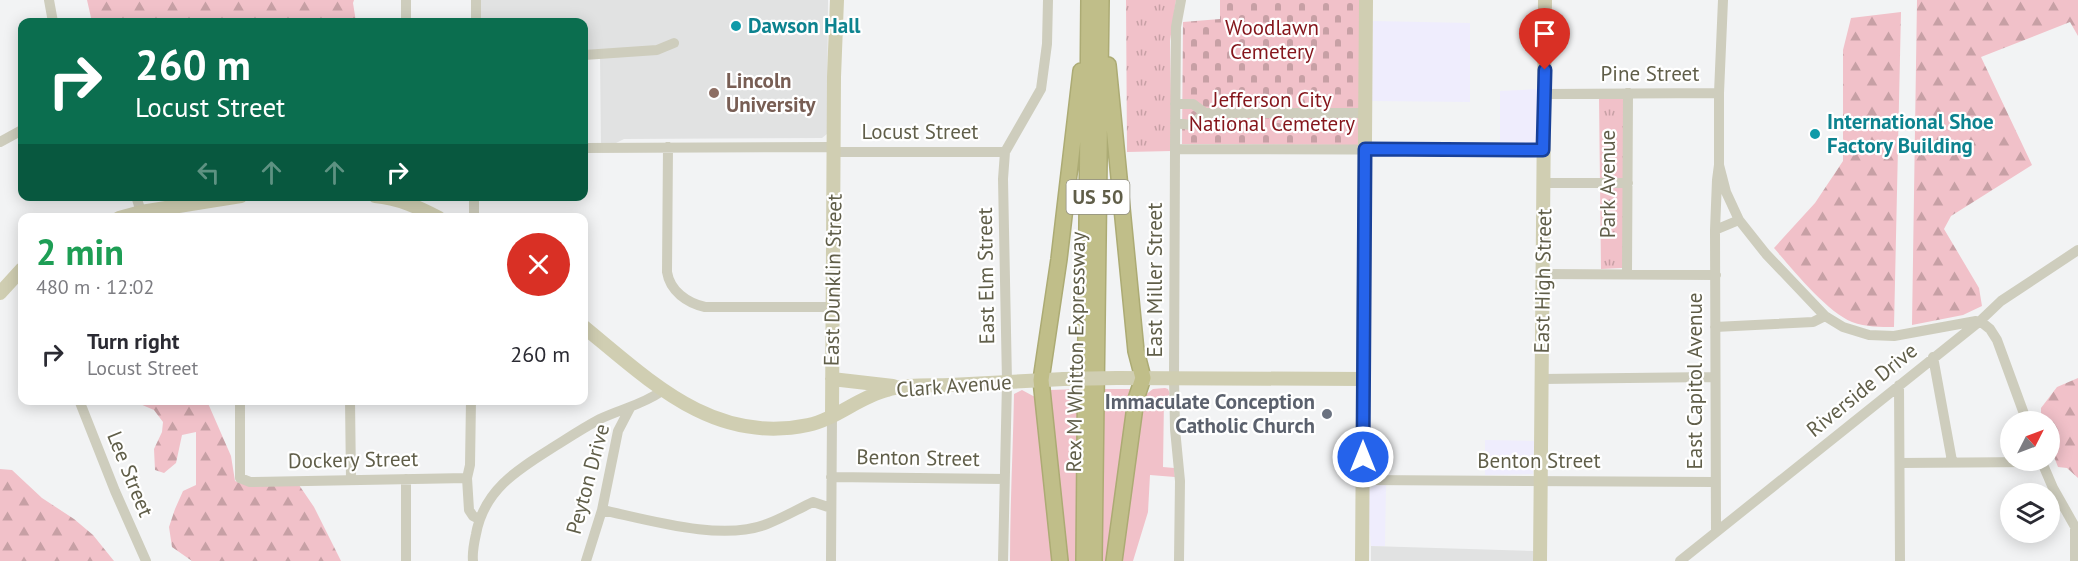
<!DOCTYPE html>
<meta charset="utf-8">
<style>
:root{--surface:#fff;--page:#f2f2f3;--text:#2b2b33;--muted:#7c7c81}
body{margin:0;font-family:"PT Sans",sans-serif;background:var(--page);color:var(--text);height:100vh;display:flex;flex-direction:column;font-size:22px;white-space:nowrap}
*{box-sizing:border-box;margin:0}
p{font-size:20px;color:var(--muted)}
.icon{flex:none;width:33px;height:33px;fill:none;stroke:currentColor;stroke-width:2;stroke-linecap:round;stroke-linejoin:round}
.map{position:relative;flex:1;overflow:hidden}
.panel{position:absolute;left:18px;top:213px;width:570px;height:192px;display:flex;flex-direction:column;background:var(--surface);border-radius:12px;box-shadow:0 3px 15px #0003}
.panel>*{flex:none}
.guide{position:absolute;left:18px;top:18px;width:570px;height:183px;border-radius:12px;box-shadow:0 3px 15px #0003;background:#0b6e4f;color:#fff;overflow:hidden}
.needle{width:39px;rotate:48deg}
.tools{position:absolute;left:2000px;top:411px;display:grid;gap:12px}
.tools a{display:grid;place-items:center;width:60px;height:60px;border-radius:50%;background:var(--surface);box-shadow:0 3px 15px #0003;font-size:30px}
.pin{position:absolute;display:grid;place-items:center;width:51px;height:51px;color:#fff;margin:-62px -26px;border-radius:50% 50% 50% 0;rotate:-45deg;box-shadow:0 0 6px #0007}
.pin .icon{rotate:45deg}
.me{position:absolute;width:66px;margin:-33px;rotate:0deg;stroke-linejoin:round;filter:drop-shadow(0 0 4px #0008)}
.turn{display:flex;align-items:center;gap:21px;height:126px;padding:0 18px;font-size:27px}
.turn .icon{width:78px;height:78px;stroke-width:2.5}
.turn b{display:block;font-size:42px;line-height:51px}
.lanes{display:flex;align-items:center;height:57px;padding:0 18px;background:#0003;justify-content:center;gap:30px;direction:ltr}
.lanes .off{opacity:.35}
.round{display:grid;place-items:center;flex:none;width:63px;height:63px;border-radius:32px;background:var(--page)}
.summary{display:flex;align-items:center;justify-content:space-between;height:102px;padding:0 18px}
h1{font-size:36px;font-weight:600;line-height:45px;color:#1e9e55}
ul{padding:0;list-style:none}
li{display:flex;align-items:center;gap:18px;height:78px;padding:0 18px}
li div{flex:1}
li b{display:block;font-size:22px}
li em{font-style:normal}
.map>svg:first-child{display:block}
.commercial{fill:#efedfd}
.education{fill:#e1e2e2}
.green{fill:#f1c1c9}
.forest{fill:url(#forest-firs)}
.cemetery{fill:url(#cemetery-stones)}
.park{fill:url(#park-tufts)}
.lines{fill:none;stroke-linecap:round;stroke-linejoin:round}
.highway-casing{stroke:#acab74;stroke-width:18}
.minor{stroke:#cecdbd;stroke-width:10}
.major{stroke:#d0ceb2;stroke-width:14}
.highway{stroke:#c0be89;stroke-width:15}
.major-bridge{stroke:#d0ceb2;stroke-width:14}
.route-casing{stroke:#184099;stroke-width:15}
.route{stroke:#2563eb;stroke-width:10}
.culture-dot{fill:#0f9aa8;stroke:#fff;stroke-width:2}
.education-dot{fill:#8d6e63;stroke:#fff;stroke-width:2}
.worship-dot{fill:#6b7280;stroke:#fff;stroke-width:2}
.labels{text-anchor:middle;stroke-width:4.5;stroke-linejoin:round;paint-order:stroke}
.shield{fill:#fff;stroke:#908e80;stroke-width:1.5}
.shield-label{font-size:20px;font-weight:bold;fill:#605e49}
.culture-label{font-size:21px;font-weight:bold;fill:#0d838f;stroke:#fff;text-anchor:start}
.park-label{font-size:21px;fill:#85161c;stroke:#fff}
.street-label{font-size:21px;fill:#605e49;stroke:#fff}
.education-label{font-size:21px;font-weight:bold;fill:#785e54;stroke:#fff;text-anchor:start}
.worship-label{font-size:21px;font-weight:bold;fill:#5b616d;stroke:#fff;text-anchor:end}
</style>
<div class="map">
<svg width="2078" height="561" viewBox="0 0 2078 561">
<defs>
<pattern id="forest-firs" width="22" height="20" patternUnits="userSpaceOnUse" patternTransform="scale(1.5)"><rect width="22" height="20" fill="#f1c1c9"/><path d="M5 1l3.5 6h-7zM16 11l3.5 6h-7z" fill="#c7a0a5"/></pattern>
<pattern id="cemetery-stones" width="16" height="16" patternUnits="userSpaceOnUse" patternTransform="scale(1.5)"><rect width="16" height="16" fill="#f1c1c9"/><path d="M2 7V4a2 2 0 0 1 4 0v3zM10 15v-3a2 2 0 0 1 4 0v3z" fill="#c7a0a5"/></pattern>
<pattern id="park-tufts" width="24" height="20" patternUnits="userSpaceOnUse" patternTransform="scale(1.5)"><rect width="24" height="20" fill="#f1c1c9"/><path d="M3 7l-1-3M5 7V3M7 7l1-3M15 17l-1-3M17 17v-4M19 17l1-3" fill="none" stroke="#c7a0a5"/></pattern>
</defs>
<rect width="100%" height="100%" fill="#f2f3f4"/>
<path class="commercial" d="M1373 21 1470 23V102L1372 101Z
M1538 89 1536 144 1533 146 1500 147V91Z
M1485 440 1534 441 1533 474 1485 475Z
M1375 485H1386L1385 546H1371L1369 524V490Z"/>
<path class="education" d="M481 0H828L827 134 822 138 624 139 610 146 601 145 600 51 584 52V22H480Z
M1371 546 1533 551V561H1371Z"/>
<path class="green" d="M1165 388 1168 389 1170 394 1164 399 1163 467 1174 468 1175 477 1150 475 1148 512 1133 561H1120L1144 396 1153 389Z
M1079 389 1078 561H1064L1049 390Z
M1102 389H1131L1133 394 1112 561H1099Z
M1022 390 1035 397 1040 404 1057 561H1010C1010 505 1013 450 1014 394Z"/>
<path class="forest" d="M87 0H354L353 3 356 22H92Z
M1917 0H2078V36L2070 22 1981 57 2032 165 1951 216 1944 229 1979 288 1982 306 1963 315 1912 325Z
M1901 12 1894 327C1880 327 1866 327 1852 322 1827 312 1792 269 1774 248L1815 203 1843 161V50L1851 18Z
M2078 378V478L2067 468 2058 467 2049 444V422L2041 421V408L2057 387Z
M138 401H207L231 456 235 481 246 485H299L314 507 341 561H192L172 547 169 527 175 509 183 491 196 485V432L182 435 176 463 164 473 155 470 154 449 162 432 163 422 154 410 140 404Z
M0 469 12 470 42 498 74 519 93 535 114 561H0Z"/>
<path class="cemetery" d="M1220 0H1361L1360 141 1358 145 1182 144 1183 22 1220 19Z"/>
<path class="park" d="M1126 0H1176L1170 41 1172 151 1127 152Z
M1599 98 1624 99 1623 268H1621L1601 269Z"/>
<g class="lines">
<g class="highway-casing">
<path id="highway" d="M1108 65 1136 351 1143 378 1136 399 1114 561
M1060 561 1041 380 1059 259 1081 71
M1084 561 1089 0
M1094 561 1101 0"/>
</g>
<path class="minor" d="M49 0 53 22
M406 0V22
M476 22V0
M584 55 657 50 674 43
M1545 94 1719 93
M1175 104H1193L1205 113H1366
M1175 123 1191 125 1205 113
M0 142 22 130
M668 147 667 272C670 291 687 303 705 307H832
M584 148 834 147
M1175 149 1543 150
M834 152H1005
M1719 165 1726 192 1739 220 1766 254 1825 316 1843 327 1869 335 1894 336 1976 321
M1544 183H1628
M136 196 141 212
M474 218V196
M1715 230 1717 180 1719 165V93L1723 0
M1543 274 1716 275
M1627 274 1628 93
M1980 321 1990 329 1997 340 2027 422
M1715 327 1813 322 1825 316
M1933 357 1952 461
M1542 379 1714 377
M1899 385 1900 561
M79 400 115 491 146 561
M240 400V478L250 482 467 478
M350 400 351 480
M471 400 470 465 467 478 469 510 473 516 479 519
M2041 460 2053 488 2078 532
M1900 463 2041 462
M831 477 1004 479
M1363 480 1714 482
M602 510C649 520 722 542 767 524 783 518 798 509 813 502L831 508
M1716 531 1715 230 1739 220
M406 561V479
M473 561C472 552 474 543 476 534 484 490 517 470 552 448 568 438 583 428 600 419 621 409 642 405 662 391
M586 561 602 510 618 431 630 408
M831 561 832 416
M1003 561 1007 382 1003 179 1005 152 1041 89 1047 44 1048 0
M1179 561 1180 481 1175 429 1174 378 1175 149 1176 27 1181 0
M1680 561 1980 321 2001 301 2078 250
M2075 561V527"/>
<path class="major" d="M375 196C398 198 418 207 439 218
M119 218 141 212 241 196
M0 293 22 269
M584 327C651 382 714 445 808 425 836 419 859 397 887 390 907 384 930 386 950 385 988 383 1026 381 1064 379
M1117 378 1364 379
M832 379 893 386
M832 416 834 77 837 0
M1362 561 1366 0
M1540 561 1545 0"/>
<use href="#highway" class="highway"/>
<path class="major-bridge" d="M1064 379 1117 378"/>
</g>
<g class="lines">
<g class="route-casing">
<path id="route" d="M1363 457 1365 149 1543 150 1545 70"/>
</g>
<use href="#route" class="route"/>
</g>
<g class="culture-dot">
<circle cx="736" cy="26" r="6"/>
<circle cx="1815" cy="134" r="6"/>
</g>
<circle class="education-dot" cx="714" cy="93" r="6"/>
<circle class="worship-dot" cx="1327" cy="414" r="6"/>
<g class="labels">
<rect class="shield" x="1066.5" y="180" width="63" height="34" rx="4.5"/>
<g class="shield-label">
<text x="1098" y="204">US 50</text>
</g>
<g class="culture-label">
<text x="748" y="33">Dawson Hall</text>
<text x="1827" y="129">International Shoe<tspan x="1827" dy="24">Factory Building</tspan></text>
</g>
<g class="park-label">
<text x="1272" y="35">Woodlawn<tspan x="1272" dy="24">Cemetery</tspan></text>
<text x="1272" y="107">Jefferson City<tspan x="1272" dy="24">National Cemetery</tspan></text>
</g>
<g class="street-label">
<text x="1650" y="81">Pine Street</text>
<text x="920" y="139">Locust Street</text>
<text transform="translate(1608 184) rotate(-90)" y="7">Park Avenue</text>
<text transform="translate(986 276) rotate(-91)" y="7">East Elm Street</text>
<text transform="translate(833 280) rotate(-89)" y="7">East Dunklin Street</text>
<text transform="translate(1155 280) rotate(-90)" y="7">East Miller Street</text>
<text transform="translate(1543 281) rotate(-89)" y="7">East High Street</text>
<text transform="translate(1076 352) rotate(-89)" y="7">Rex M Whitton Expressway</text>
<text transform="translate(1695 381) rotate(-90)" y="7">East Capitol Avenue</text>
<text transform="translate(954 386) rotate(-4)" y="7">Clark Avenue</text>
<text transform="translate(1862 390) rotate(-39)" y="7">Riverside Drive</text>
<text transform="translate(918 458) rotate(1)" y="7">Benton Street</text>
<text transform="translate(353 460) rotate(-1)" y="7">Dockery Street</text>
<text x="1539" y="468">Benton Street</text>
<text transform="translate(130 474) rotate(68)" y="7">Lee Street</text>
<text transform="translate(588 479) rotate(-75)" y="7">Peyton Drive</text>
</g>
<g class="education-label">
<text x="726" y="88">Lincoln<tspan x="726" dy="24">University</tspan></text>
</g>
<g class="worship-label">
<text x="1315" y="409">Immaculate Conception<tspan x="1315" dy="24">Catholic Church</tspan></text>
</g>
</g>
</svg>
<div class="tools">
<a><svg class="needle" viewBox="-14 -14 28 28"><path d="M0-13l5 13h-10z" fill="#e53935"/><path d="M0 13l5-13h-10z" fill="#7c7c81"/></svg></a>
<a><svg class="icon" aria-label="layers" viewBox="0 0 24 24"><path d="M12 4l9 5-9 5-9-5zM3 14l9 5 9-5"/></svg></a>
</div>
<div class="pin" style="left:1545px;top:70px;background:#d93025"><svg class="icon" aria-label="arrive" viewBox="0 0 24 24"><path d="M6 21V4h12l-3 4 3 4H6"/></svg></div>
<svg class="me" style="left:1363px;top:457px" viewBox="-20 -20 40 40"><circle r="17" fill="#2563eb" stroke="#fff" stroke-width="3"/><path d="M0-11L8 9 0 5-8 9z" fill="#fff"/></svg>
<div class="guide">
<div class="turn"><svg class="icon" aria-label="right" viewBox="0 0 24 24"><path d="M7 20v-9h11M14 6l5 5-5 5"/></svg><div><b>260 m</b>Locust Street</div></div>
<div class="lanes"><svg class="icon off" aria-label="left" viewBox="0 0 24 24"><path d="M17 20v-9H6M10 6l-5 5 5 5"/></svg><svg class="icon off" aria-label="ahead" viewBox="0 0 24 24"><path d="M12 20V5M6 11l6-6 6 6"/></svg><svg class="icon off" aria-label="ahead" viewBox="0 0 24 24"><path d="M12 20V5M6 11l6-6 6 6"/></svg><svg class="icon" aria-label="right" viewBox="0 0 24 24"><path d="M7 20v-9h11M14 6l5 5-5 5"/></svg></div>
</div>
<section class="panel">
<div class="summary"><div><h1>2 min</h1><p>480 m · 12:02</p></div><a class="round" style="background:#d93025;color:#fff"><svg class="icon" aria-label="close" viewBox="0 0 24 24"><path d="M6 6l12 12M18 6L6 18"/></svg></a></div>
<ul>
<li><svg class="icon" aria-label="right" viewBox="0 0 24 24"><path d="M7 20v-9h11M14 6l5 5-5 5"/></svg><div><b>Turn right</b><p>Locust Street</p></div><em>260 m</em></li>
</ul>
</section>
</div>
